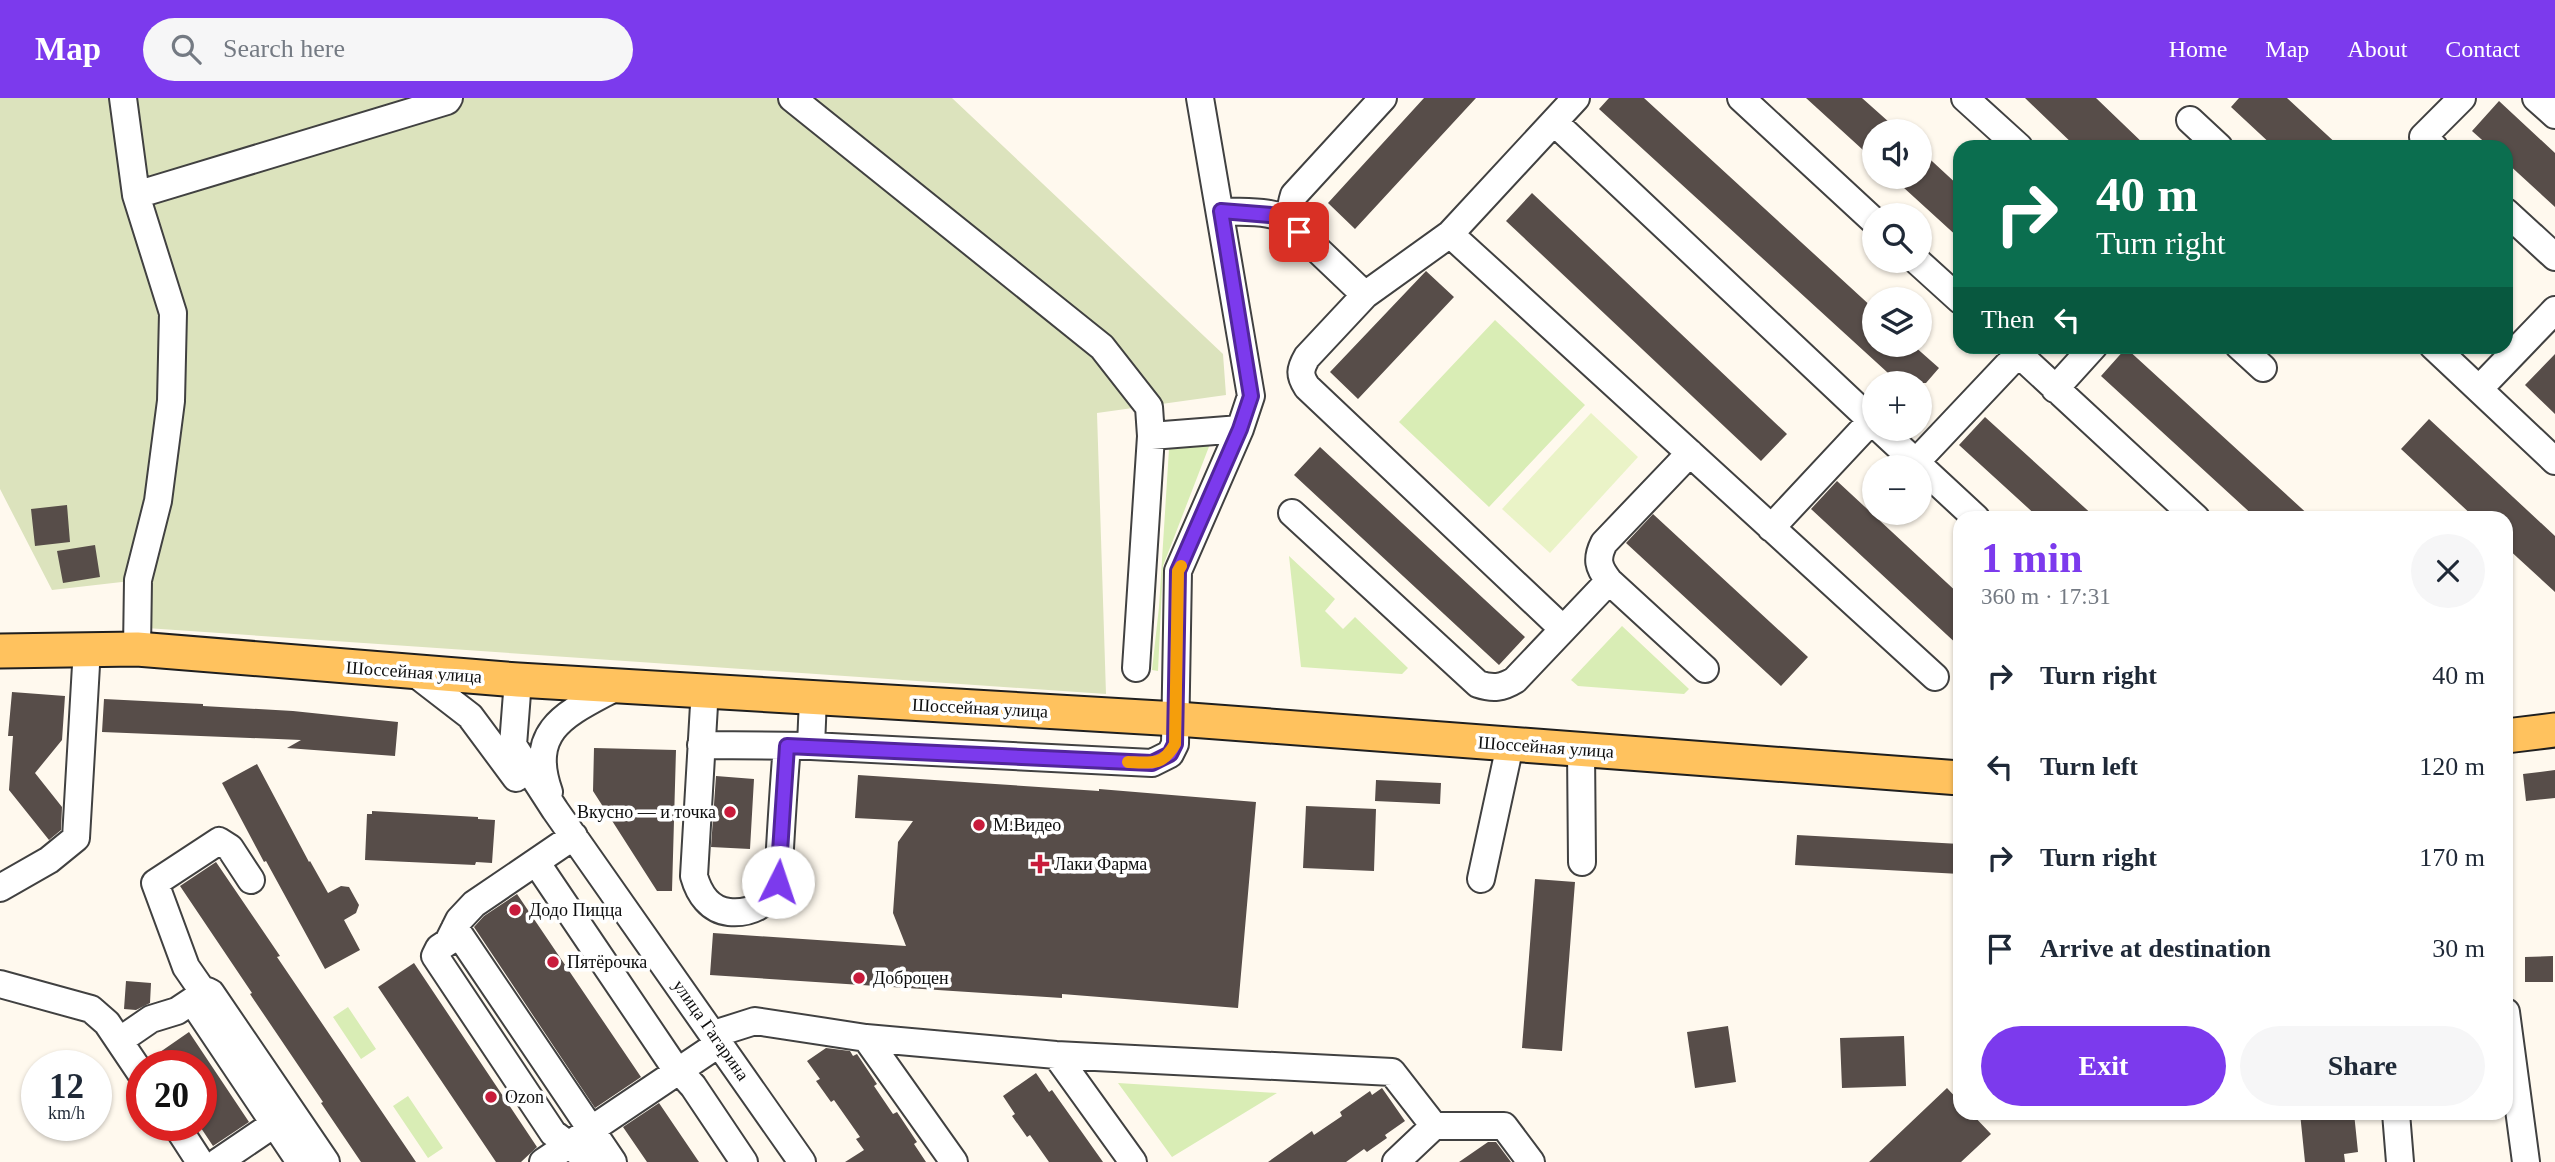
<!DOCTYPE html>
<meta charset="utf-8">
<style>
:root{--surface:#fff;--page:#f6f6f7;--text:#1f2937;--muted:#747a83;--accent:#7c3aed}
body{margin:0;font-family:"Times New Roman",serif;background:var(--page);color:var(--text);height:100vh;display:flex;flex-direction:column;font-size:26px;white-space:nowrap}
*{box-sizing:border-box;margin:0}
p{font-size:23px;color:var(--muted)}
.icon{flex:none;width:38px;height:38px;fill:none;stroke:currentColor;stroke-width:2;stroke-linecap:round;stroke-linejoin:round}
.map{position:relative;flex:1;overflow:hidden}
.sheet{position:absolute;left:1953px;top:413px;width:560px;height:609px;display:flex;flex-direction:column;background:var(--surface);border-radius:21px;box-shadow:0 2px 5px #0004}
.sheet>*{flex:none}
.banner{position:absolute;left:1953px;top:42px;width:560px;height:214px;border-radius:21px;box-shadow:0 2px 5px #0004;background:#0b6e4f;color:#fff;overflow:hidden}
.controls{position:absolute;left:1862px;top:21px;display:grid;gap:14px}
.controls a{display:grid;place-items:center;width:70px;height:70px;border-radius:50%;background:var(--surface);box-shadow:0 2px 5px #0004;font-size:35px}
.speed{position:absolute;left:21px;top:952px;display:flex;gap:14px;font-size:35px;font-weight:700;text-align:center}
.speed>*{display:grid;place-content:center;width:91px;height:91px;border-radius:50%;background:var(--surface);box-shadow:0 2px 5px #0004;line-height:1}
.speed small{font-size:18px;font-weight:400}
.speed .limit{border:10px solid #d22;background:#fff;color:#111}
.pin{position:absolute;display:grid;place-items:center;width:60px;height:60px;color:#fff;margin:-30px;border-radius:14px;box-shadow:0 4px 10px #0006}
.me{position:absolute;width:77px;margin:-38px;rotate:4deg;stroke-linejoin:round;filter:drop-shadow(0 0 5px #0008)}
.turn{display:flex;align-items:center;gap:24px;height:147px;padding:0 28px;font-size:32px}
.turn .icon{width:91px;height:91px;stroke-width:2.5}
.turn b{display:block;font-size:49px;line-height:60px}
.then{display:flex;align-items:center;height:66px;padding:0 28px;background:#0003;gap:14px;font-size:26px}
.round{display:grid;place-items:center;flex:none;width:74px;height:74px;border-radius:37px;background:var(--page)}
.overview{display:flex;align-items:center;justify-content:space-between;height:119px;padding:0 28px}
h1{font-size:42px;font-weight:600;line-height:52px;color:var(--accent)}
.button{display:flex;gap:14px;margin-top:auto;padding:14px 28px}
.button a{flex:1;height:80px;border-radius:42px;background:var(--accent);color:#fff;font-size:28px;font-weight:600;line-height:80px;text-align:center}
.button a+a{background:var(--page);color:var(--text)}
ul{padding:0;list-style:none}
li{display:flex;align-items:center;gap:21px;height:91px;padding:0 28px}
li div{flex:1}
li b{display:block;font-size:26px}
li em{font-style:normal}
header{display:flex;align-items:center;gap:42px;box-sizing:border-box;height:98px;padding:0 35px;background:var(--accent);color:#fff}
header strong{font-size:33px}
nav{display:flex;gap:38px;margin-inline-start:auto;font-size:24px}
.search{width:490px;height:63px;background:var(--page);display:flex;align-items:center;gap:18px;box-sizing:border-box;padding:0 24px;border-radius:38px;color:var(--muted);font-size:26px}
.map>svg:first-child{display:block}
.green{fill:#d9edb5}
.cemetery{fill:#dce3bd}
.pitch{fill:#eaf3c7}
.building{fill:#574d49}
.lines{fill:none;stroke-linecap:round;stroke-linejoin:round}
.minor-casing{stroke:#414141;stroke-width:30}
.major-casing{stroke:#1f1f1f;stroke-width:37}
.minor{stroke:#fff;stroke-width:26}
.major{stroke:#ffc25e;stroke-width:33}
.route-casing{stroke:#51269a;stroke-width:18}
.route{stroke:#7c3aed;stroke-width:12}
.slow{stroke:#f59e0b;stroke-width:12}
.poi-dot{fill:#c81b3b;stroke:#fff;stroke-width:2.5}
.labels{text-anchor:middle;stroke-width:7;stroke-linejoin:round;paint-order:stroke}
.street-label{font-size:18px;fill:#0e0e0e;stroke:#fff}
.poi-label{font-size:18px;fill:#0e0e0e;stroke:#fff;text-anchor:start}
</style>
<header>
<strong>Map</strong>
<div class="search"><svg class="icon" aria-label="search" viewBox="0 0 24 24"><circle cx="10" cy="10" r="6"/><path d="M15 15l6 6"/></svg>Search here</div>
<nav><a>Home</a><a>Map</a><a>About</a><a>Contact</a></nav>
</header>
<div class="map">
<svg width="2555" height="1064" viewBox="0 0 2555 1064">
<rect width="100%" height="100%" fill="#fff9ee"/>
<path class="green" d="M1495 222 1585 307 1489 409 1399 324Z
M1210 346 1163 468 1158 573 1152 572 1159 509 1169 351 1170 348Z
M1289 458 1335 501 1325 513 1343 531 1355 519 1408 570 1402 576 1301 569Z
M1622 528 1689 591 1684 596 1578 588 1571 582Z
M348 909 376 951 361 961 333 919Z
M1118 985 1277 995 1172 1059Z
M408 998 443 1050 428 1060 393 1008Z"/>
<path class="cemetery" d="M0 0H952L1223 256 1226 297 1097 315 1106 596 146 530 148 481 52 492 0 391Z"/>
<path class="pitch" d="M1591 315 1638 359 1550 455 1502 411Z"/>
<path class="building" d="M1424 0H1476L1355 131 1328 105Z
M1609 0H1644L1874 211V247H1913L1939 270 1926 285H1899L1599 11Z
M1806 0H1862L1899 33H1874V62Z
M2025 0H2096L2147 49H2076Z
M2239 0H2287L2340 49H2274L2231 9Z
M2499 3 2555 55V109L2506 64V49H2490L2472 33Z
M1920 52 1960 89V141L1892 79H1920Z
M1532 95 1787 336 1761 363 1506 123Z
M1426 173 1454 199 1358 301 1330 274Z
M2126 250 2312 420H2256L2101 278Z
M2555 256V316L2525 287Z
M1985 319 2096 420H2039L1959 347Z
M2429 321 2555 438V494L2506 449V420H2475L2401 351Z
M1320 349 1525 539 1499 567 1294 377Z
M1837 383 1960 497V549L1811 411Z
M67 407 70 444 35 448 31 411Z
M1653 416 1808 559 1781 588 1626 445Z
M95 447 100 479 63 485 57 453Z
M12 594 65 598 62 642 35 675 62 709 61 732 49 742 9 692 13 638H8Z
M104 601 203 606V608L293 613 398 624 395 658 287 650 301 642 102 634Z
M594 650 676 652 672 793H657L593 693Z
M257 666 309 764 310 763 328 795 341 788 349 789 359 807 356 815 344 822 360 852 325 871 266 763 264 764 222 685Z
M2555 672V700L2526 703 2523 676Z
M858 677 1099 693V691L1256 704 1238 910 1062 896V900L710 877 713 835 906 848 893 815 898 744 913 723 855 720Z
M716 678 754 681 750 751 711 749Z
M1376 682 1441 685 1440 706 1375 703Z
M1306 708 1376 711 1374 773 1303 770Z
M372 713 478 719V721L495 722 492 765 476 764 475 767 365 762 367 716H372Z
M1797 737 1960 746V776L1795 767Z
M216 764 280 858 277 859 416 1064H361L321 1005 323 1004 250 896 252 895 180 788Z
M1535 781 1575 784 1562 953 1522 950Z
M517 796 641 979 595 1010 474 829 484 818Z
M2553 858V884H2525V859Z
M414 865 537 1049 521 1064H496L378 889Z
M126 883 151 885 150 905 136 912 124 911Z
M1728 928 1736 984 1695 990 1687 934Z
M189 934 249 1024 213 1048 201 1030V968H155L150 961Z
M1904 938 1906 988 1842 990 1840 940Z
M826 950 850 953 853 958 857 956 877 986 874 988 893 1016 897 1014 917 1044 914 1046 926 1064H845L864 1052 856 1041 860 1039 834 1002 831 1004 816 983 820 981 807 963Z
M1036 975 1049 994 1052 992 1103 1064H1049L1030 1037 1027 1039 1012 1018 1015 1016 1003 998Z
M1382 990 1405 1023 1385 1037 1387 1040 1367 1054 1364 1051 1346 1064H1268L1312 1033 1314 1037 1342 1018 1340 1014 1370 993 1372 997Z
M1947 990 1960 1004V1015H1971L1991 1036 1961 1064H1869Z
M659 1005 699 1064H647L623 1029Z
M2300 1015H2354L2358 1054 2344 1056 2345 1064H2305Z
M1488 1044H1496L1511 1064H1459Z"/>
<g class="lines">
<g class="minor-casing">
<path id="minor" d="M123 0 136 97 173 215 171 303 158 403 138 482 137 551
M792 0 1102 249 1149 309 1151 338 1136 570
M1741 0 1874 123
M1965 0 2019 49
M2536 0 2555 17
M2190 22 2219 49
M1554 24 1874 325
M2434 49 2423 39 2462 0
M136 97 447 3 449 0
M1221 113C1244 115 1273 111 1292 125
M2506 114 2555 159
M1450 136 1935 579
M1917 163 1960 202
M1365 197 1299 134C1290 121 1289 113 1294 97L1383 0
M2010 248 2196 420
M2239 248 2263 270
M2433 248 2555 363
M2055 291 2094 248
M2479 291 2555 212
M1880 331 1976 420
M1151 338 1240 331
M1690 355 1604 445C1596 461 1598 469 1609 483L1705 571
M1916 364 2018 256
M1292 415 1478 586C1493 591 1502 590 1515 582L1609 483
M1771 430 1871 323
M1563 531 1307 289C1299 277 1300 271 1307 259L1365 197 1450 136 1576 0
M413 574 470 618 516 680
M518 582 513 647 555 712 802 1064
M704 607 694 778C699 796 710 812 729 814 750 816 768 807 777 787 781 777 780 761 780 750 782 716 784 682 787 648
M701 647 811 648 1152 665 1170 656 1175 646 1178 473 1240 331 1251 298 1200 0
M811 648 813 600
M1581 652 1582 764
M549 694C526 629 571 614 618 588
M574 738 474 806 459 822 448 844 439 850 435 858 553 1035 582 1057 587 1064
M536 764 671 964 693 988 744 1064
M1481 781 1510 647
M0 790 49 762 76 740 87 550
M455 830 613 1064
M0 886 91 911 107 925 142 977
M204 895 186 869 155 785 219 743 230 750 251 782
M192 903 300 1064
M2506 914 2526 1064
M714 936 755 923 866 940
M119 943 151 921 177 913 207 893 211 895 326 1064
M1056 957 1133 1064
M2396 1015 2400 1064
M176 1027 200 1064
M1434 1028H1504L1531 1064
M218 1064 274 1026
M543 1064 720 945
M954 1064 866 940 1056 957 1392 974 1434 1028 1396 1064"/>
</g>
<g class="major-casing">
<path id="major" d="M0 553 137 551 518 582 1177 621 1960 680
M2506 638 2555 632"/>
</g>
<use href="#minor" class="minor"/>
<use href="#major" class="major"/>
</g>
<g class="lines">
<g class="route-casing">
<path id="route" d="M778 784 787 648 1152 665 1170 656 1175 646 1178 473 1240 331 1251 298 1221 113 1283 118 1292 125 1299 134"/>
</g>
<use href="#route" class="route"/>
<path class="slow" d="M1128 664C1151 665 1163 668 1175 646L1178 473 1181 468"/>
</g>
<g class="poi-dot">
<circle cx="730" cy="714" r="7"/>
<circle cx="979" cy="727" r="7"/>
<path d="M1036.5 755.5h7v7h7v7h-7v7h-7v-7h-7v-7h7z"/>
<circle cx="515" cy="812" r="7"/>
<circle cx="553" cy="864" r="7"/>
<circle cx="859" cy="880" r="7"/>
<circle cx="491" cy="999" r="7"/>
</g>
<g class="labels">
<g class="street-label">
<text transform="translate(414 574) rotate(4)" y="6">Шоссейная улица</text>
<text transform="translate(980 610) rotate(3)" y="6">Шоссейная улица</text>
<text transform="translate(1546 649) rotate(4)" y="6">Шоссейная улица</text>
<text transform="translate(711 932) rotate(55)" y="6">улица Гагарина</text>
</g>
<g class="poi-label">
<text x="716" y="720" text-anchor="end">Вкусно — и точка</text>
<text x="993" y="733">М.Видео</text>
<text x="1054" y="772">Лаки Фарма</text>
<text x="529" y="818">Додо Пицца</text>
<text x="567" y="870">Пятёрочка</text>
<text x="873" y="886">Доброцен</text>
<text x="505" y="1005">Ozon</text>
</g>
</g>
</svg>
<div class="controls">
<a><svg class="icon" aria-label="sound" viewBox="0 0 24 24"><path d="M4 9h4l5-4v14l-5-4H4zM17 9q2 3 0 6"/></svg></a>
<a><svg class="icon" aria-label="search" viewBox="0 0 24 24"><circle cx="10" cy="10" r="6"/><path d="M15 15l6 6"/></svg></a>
<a><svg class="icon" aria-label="layers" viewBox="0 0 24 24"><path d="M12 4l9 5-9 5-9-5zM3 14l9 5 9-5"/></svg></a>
<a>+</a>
<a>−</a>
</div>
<div class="speed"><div>12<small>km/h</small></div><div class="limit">20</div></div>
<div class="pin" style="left:1299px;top:134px;background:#d93025"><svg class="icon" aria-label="arrive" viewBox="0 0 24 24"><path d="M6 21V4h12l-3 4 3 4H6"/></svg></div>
<svg class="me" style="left:778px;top:784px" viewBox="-20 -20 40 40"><circle r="19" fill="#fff"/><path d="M0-13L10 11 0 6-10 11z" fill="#7c3aed"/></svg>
<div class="banner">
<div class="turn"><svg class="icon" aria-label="right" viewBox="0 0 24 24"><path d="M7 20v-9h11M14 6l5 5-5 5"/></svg><div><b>40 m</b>Turn right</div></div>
<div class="then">Then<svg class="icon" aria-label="left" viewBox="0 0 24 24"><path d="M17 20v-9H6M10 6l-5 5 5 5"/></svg></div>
</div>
<section class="sheet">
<div class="overview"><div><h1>1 min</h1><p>360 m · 17:31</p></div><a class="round"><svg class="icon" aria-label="close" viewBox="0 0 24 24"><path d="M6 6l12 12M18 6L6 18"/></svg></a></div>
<ul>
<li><svg class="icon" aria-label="right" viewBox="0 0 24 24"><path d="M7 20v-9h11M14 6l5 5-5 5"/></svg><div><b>Turn right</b></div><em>40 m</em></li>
<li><svg class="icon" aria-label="left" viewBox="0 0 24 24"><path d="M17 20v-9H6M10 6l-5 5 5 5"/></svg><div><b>Turn left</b></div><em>120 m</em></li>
<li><svg class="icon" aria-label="right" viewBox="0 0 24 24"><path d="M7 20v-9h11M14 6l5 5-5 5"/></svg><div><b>Turn right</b></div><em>170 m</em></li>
<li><svg class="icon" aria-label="arrive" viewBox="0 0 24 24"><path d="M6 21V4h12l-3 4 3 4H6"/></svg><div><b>Arrive at destination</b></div><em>30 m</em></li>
</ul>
<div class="button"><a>Exit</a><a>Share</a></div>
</section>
</div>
